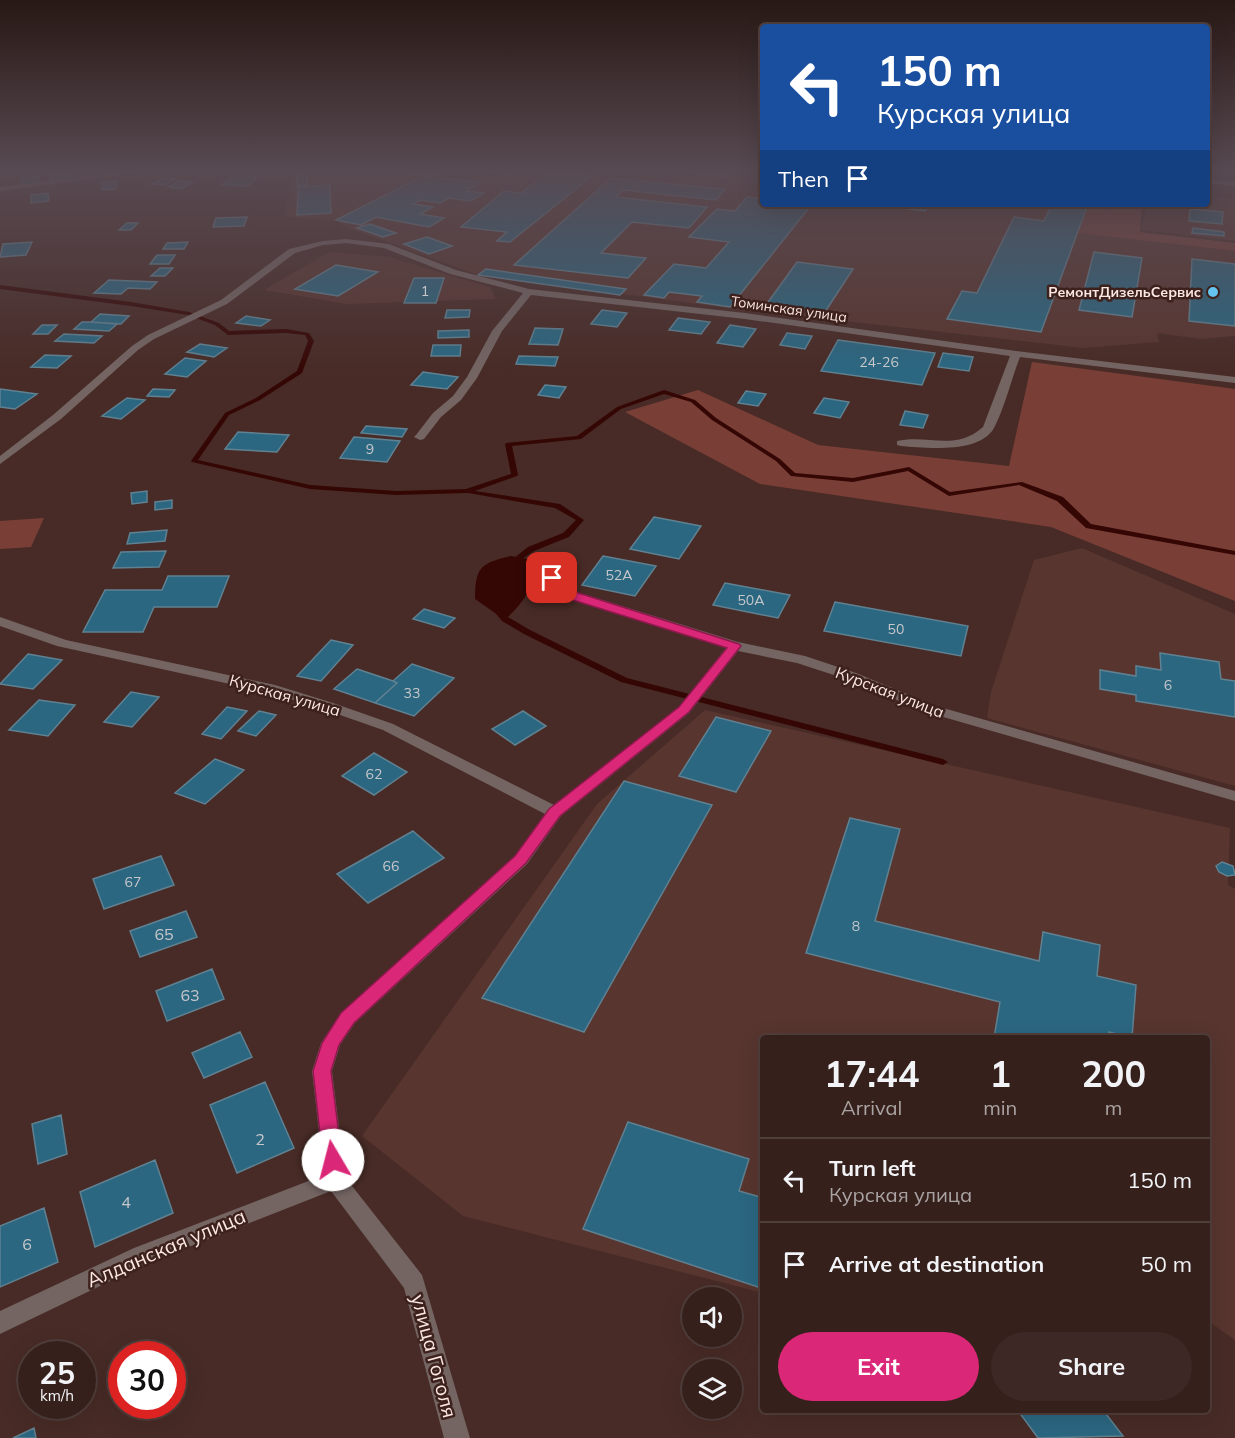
<!DOCTYPE html>
<meta charset="utf-8">
<style>
:root{--surface:#36201c;--page:#3d2825;--text:#f1f3f6;--muted:#aaa3a3;--line:#503e3b;--accent:#db2777}
body{margin:0;font-family:Mulish,sans-serif;background:var(--page);color:var(--text);height:100vh;display:flex;flex-direction:column;font-size:22px;white-space:nowrap}
*{box-sizing:border-box;margin:0}
p{font-size:20px;color:var(--muted)}
.icon{flex:none;width:33px;height:33px;fill:none;stroke:currentColor;stroke-width:2;stroke-linecap:round;stroke-linejoin:round}
.map{position:relative;flex:1;overflow:hidden}
.side{position:absolute;left:760px;top:1035px;width:450px;height:378px;display:flex;flex-direction:column;background:var(--surface);border-radius:6px;box-shadow:0 6px 24px #0002,0 0 0 2px var(--line)}
.side>*{flex:none}
.banner{position:absolute;left:760px;top:24px;width:450px;height:183px;border-radius:6px;box-shadow:0 6px 24px #0002,0 0 0 2px var(--line);background:#1a4fa0;color:#fff;overflow:hidden}
.controls{position:absolute;left:682px;top:1287px;display:grid;gap:12px}
.controls a{display:grid;place-items:center;width:60px;height:60px;border-radius:50%;background:var(--surface);box-shadow:0 6px 24px #0002,0 0 0 2px var(--line);font-size:30px}
.speed{position:absolute;left:18px;top:1341px;display:flex;gap:12px;font-size:30px;font-weight:700;text-align:center}
.speed>*{display:grid;place-content:center;width:78px;height:78px;border-radius:50%;background:var(--surface);box-shadow:0 6px 24px #0002,0 0 0 2px var(--line);line-height:1}
.speed small{font-size:15px;font-weight:400}
.speed .limit{border:9px solid #d22;background:#fff;color:#111}
.pin{position:absolute;display:grid;place-items:center;width:51px;height:51px;color:#fff;margin:-26px;border-radius:12px;box-shadow:0 3px 9px #0006}
.me{position:absolute;width:66px;margin:-33px;rotate:352deg;stroke-linejoin:round;filter:drop-shadow(0 0 4px #0008)}
.turn{display:flex;align-items:center;gap:21px;height:126px;padding:0 18px;font-size:27px}
.turn .icon{width:78px;height:78px;stroke-width:2.5}
.turn b{display:block;font-size:42px;line-height:51px}
.then{display:flex;align-items:center;height:57px;padding:0 18px;background:#0003;gap:12px;font-size:22px}
.eta{display:flex;justify-content:space-evenly;align-items:center;height:102px;text-align:center}
.eta b{font-size:36px;font-weight:700;line-height:42px}
.primary-button{display:flex;gap:12px;margin-top:auto;padding:12px 18px}
.primary-button a{flex:1;height:69px;border-radius:36px;background:var(--accent);color:#fff;font-size:24px;font-weight:700;line-height:69px;text-align:center}
.primary-button a+a{background:var(--page);color:var(--text)}
ul{padding:0;list-style:none}
li{display:flex;align-items:center;gap:18px;height:84px;padding:0 18px;border-top:2px solid var(--line)}
li div{flex:1}
li b{display:block;font-size:22px}
li em{font-style:normal}
.map>svg:first-child{display:block}
.built{fill:#58352f}
.green{fill:#793f36}
.water{fill:#350704}
.lines{fill:none;stroke-linecap:round;stroke-linejoin:round}
.stream{fill:#350704;fill-rule:evenodd}
.building{fill:#2b6781;stroke:#608191;stroke-width:1.5}
.minor{fill:#746563;fill-rule:evenodd}
.route{fill:#db2777;stroke:#8e194d;stroke-width:1.5}
.poi-dot{fill:#65c5ef;stroke:#3d211c;stroke-width:2}
.labels{text-anchor:middle;stroke-width:5;stroke-linejoin:round;paint-order:stroke}
.number-label{font-size:14px;fill:#c7c7ca}
.far-poi-label{font-size:14px;font-weight:bold;fill:#fbe7e3;stroke:#3d211c;text-anchor:end}
.far-street-label{font-size:14px;fill:#fbe7e3;stroke:#3d211c}
.street-label{font-size:16px;fill:#fbe7e3;stroke:#3d211c}
.near-number-label{font-size:16px;fill:#c7c7ca}
.near-street-label{font-size:20px;fill:#fbe7e3;stroke:#3d211c}
</style>
<div class="map">
<svg width="1235" height="1438" viewBox="0 0 1235 1438">
<rect width="100%" height="100%" fill="#482b26"/>
<path class="built" d="M295 171H763L764 204H1088L1077 233 1235 251V336L1201 339 1157 333 1159 342 1084 348 729 308 478 275 343 226 336 220 284 217Z
M1208 196 1235 199V241L1141 230 1147 204H1208Z
M329 252 389 257 490 287 496 299 346 304 264 290Z
M1082 548 1235 614V786L987 718 991 692 1034 560Z
M705 710 1230 828 1228 885 1235 889V1340L1208 1321V1038H764L763 1293 463 1216 362 1136 597 804Z"/>
<path class="green" d="M1112 204H1142L1140 232 1235 243V251L1077 233 1088 208 1110 210Z
M1032 362 1235 389V601L1051 527 760 484 625 412 698 390 818 445 1009 466Z
M44 518 31 547 0 549V521Z"/>
<path class="water" d="M511 556 538 561C536 585 523 603 505 620L475 599C475 568 480 563 511 556Z"/>
<g class="lines">
<path class="stream" d="M0 285 131 302 189 312 219 323 229 331 286 329 309 333 314 341 302 373 260 400 229 415 198 460 310 485 396 491 466 489 511 474 505 444 506 443 577 436 617 407 664 390 695 400 716 418 780 459 795 473 853 478 909 467 950 492 1022 482 1063 497 1091 524 1235 551V555L1086 528 1057 501 1019 485 949 496 908 471 853 482 791 476 776 461 712 420 691 402 664 394 621 409 581 439 512 446 518 475 517 476 475 491 560 504 584 520 569 537 534 551 512 566 508 564 509 562 528 547 563 533 576 520 555 508 468 493 396 495 310 489 192 462 191 461 225 413 256 398 297 371 308 341 305 335 286 333 228 335 215 325 188 315 131 306 0 289Z
M494 608H500L508 617 530 630 627 678 943 759 948 762 943 765 621 682 524 634 502 621 493 610Z"/>
</g>
<path class="building" d="M382 171H441L433 177Z
M471 171H519L514 175Z
M691 171H733L727 177 689 173Z
M70 172 73 180 52 182 49 174Z
M548 172 592 176 510 242 497 241 507 232 461 227 504 191 521 193Z
M308 174 307 185 296 186 297 175Z
M38 176 40 184 23 186 21 178Z
M230 177H257L249 186 222 185Z
M431 177 480 182 466 191 484 193 471 201 449 198 440 203 420 200 413 204 433 207 420 214 444 218 429 227 376 217 361 225 336 220 417 179Z
M163 178H176L165 185 152 184Z
M611 178 725 189 716 200 623 190 616 197 707 207 689 228 632 222 601 253 646 258 628 278 514 265Z
M116 181V189L102 190V182Z
M180 181 193 182 181 189 168 187Z
M330 185 331 213 297 215 298 187Z
M48 193 49 201 31 203V195Z
M747 197 764 199V204H812L730 307 697 302 702 296 669 292 664 298 644 295 674 264 706 268 729 242 689 237 717 209 735 211Z
M913 204H930L925 211 909 209Z
M1052 204H1088L1041 332 947 319 962 291 977 293 1014 217 1044 221Z
M1190 209 1223 212 1222 224 1189 221Z
M247 217 244 226 213 227 216 218Z
M127 223H138L131 230H119Z
M370 224 396 233 383 237 357 228Z
M1193 228 1224 232V236L1192 233Z
M427 237 452 246 429 254 404 244Z
M32 242 26 255 0 257 3 244Z
M188 242 184 249H163L167 243Z
M1094 252 1142 258 1132 317 1079 310Z
M157 255H175L169 264H150Z
M1192 259 1235 264V326L1189 321Z
M797 262 853 269 825 312 766 305Z
M336 265 378 272 338 296 295 289Z
M160 268H173L165 276H151Z
M486 269 626 289 620 295 478 275Z
M414 278H444L436 303H404Z
M109 280 157 282 150 289 128 288 121 294 94 293Z
M447 310H470L469 317 445 318Z
M602 310 627 313 617 327 591 324Z
M100 314 129 316 121 324 91 322Z
M246 316 270 320 261 326 236 323Z
M678 318 710 322 701 334 669 330Z
M82 322H91L117 324 109 331 74 329Z
M42 325H57L48 334H33Z
M730 325 756 329 743 347 717 343Z
M535 328 563 329 558 345 529 344Z
M469 330V337L438 338V331Z
M787 333 812 336 805 349 780 345Z
M64 334 102 336 94 343 55 341Z
M838 340 935 353 922 385 821 371Z
M200 344 227 348 214 357 187 352Z
M433 345H461L460 356H431Z
M943 353 973 357 969 371 938 367Z
M45 355 71 356 57 368 31 367Z
M519 356 558 357 555 366 516 364Z
M185 358 206 361 187 377 165 374Z
M423 372 458 377 447 389 411 385Z
M545 385 566 387 559 398 538 395Z
M0 389 37 394 15 409 0 407Z
M153 389 175 390 169 397 147 396Z
M746 391 766 394 758 406 738 403Z
M127 398 145 400 121 419 102 416Z
M824 398 849 402 840 418 814 413Z
M905 411 928 415 923 428 900 425Z
M366 426 407 429 402 437 361 433Z
M238 432 289 435 277 452 225 449Z
M354 437 400 441 387 462 340 458Z
M147 491V502L132 504 131 493Z
M172 500V508L155 510V502Z
M654 517 701 526 679 559 630 549Z
M167 530 165 541 127 544 130 533Z
M166 551 159 567 113 568 121 552Z
M603 556 656 566 635 596 582 585Z
M168 576H229L217 607H154L143 632H83L105 590H162Z
M725 583 790 595 778 618 713 605Z
M835 602 968 626 961 656 824 631Z
M424 609 455 618 444 628 413 619Z
M331 640 353 645 321 681 297 676Z
M1160 653 1219 662 1221 679 1235 681V717L1136 701V695L1100 689V670L1136 676V666L1161 670Z
M28 654 62 660 33 689 0 684Z
M412 664 454 678 414 716 375 703 397 683 393 681Z
M357 669 393 681 397 683 375 703 334 689Z
M131 692 159 697 132 727 104 722Z
M39 700 75 705 48 736 9 730Z
M227 707 247 711 221 739 202 734Z
M259 711 276 715 256 736 238 731Z
M523 711 546 726 515 745 492 729Z
M716 717 771 731 736 792 679 776Z
M374 753 407 772 374 795 342 776Z
M215 759 244 770 205 804 175 793Z
M624 781 712 805 584 1032 482 998Z
M850 818 900 829 875 921 1039 961 1043 932 1100 945 1097 976 1136 985 1132 1038 1109 1032V1038H994L1000 1002 806 953Z
M413 831 444 858 368 903 337 874Z
M161 856 174 885 104 909 93 879Z
M1222 862 1233 866 1235 875 1227 876 1219 872 1216 866Z
M186 911 197 937 140 957 130 931Z
M212 969 224 999 167 1021 156 991Z
M240 1032 252 1057 204 1078 192 1053Z
M265 1082 294 1148 237 1173 210 1105Z
M61 1115 67 1154 38 1164 32 1124Z
M628 1122 749 1159 739 1191 764 1198V1289L583 1229Z
M155 1160 173 1213 95 1247 80 1192Z
M44 1208 58 1262 0 1287V1226Z
M1021 1410H1103L1123 1436 1038 1438 1019 1412Z
M34 1428 36 1438H13Z"/>
<g class="lines">
<path class="minor" d="M127 171H150L0 191V187Z
M1208 179 1235 182V186L1208 183Z
M346 239 389 244 456 270 529 289 745 313 1016 351 1235 377V383L1020 357C1011 380 1005 407 994 428 979 454 926 448 901 446L897 445V441C928 434 955 452 983 427L1010 356 745 319 531 295 502 331 477 378 461 400 441 417 424 439 420 440 414 437 416 435 433 413 453 396 467 377 492 331 523 293 450 274 384 248 346 243 323 245 295 253 227 304 154 339 138 350 61 419 0 464V456L53 415 132 346 148 335 221 300 289 249 323 241Z
M552 574 557 575 560 583 570 590 738 642 805 656 856 673 936 706 1235 791V801L926 712 846 679 797 663 738 651 689 713 561 816 527 864 355 1023 340 1045 332 1071 345 1177 422 1275 470 1438H444L404 1288 331 1191 150 1262 0 1334V1311L134 1248 324 1175 312 1071 321 1043 341 1013 515 856 545 814 383 730 323 709 271 693 57 646 0 626V617L66 640 275 685 333 703 393 724 554 805 679 707 726 648 560 596 549 588 545 578Z"/>
</g>
<linearGradient id="sky" x2="0" y2="1"><stop stop-color="#281815"/><stop offset="0.46" stop-color="#584a52"/><stop offset="1" stop-color="#584a52" stop-opacity="0"/></linearGradient>
<rect width="1235" height="372" fill="url(#sky)"/>
<path class="route" d="M552 574 556 575 560 584 569 590 739 644 741 646 689 712 560 816 526 863 354 1023 339 1045 331 1071 342 1160 340 1166 333 1168 326 1166 323 1160 313 1071 322 1043 341 1013 515 856 549 809 679 707 727 648 560 596 550 588 546 578Z"/>
<circle class="poi-dot" cx="1213" cy="292" r="6"/>
<g class="labels">
<g class="number-label">
<text x="425" y="296">1</text>
<text x="879" y="367">24-26</text>
<text x="370" y="454">9</text>
<text x="619" y="580">52А</text>
<text x="751" y="605">50А</text>
<text x="896" y="634">50</text>
<text x="1168" y="690">6</text>
<text x="412" y="698">33</text>
<text x="374" y="779">62</text>
<text x="391" y="871">66</text>
<text x="133" y="887">67</text>
<text x="856" y="931">8</text>
</g>
<g class="far-poi-label">
<text x="1201" y="297">РемонтДизельСервис</text>
</g>
<g class="far-street-label">
<text transform="translate(789 309) rotate(8)" y="5">Томинская улица</text>
</g>
<g class="street-label">
<text transform="translate(890 692) rotate(21)" y="6">Курская улица</text>
<text transform="translate(285 695) rotate(16)" y="6">Курская улица</text>
</g>
<g class="near-number-label">
<text x="164" y="940">65</text>
<text x="190" y="1001">63</text>
<text x="260" y="1145">2</text>
<text x="126" y="1208">4</text>
<text x="27" y="1250">6</text>
</g>
<g class="near-street-label">
<text transform="translate(166 1248) rotate(-23)" y="7">Алданская улица</text>
<text transform="translate(434 1356) rotate(75)" y="7">улица Гоголя</text>
</g>
</g>
</svg>
<div class="controls">
<a><svg class="icon" aria-label="sound" viewBox="0 0 24 24"><path d="M4 9h4l5-4v14l-5-4H4zM17 9q2 3 0 6"/></svg></a>
<a><svg class="icon" aria-label="layers" viewBox="0 0 24 24"><path d="M12 4l9 5-9 5-9-5zM3 14l9 5 9-5"/></svg></a>
</div>
<div class="speed"><div>25<small>km/h</small></div><div class="limit">30</div></div>
<div class="pin" style="left:552px;top:578px;background:#d93025"><svg class="icon" aria-label="arrive" viewBox="0 0 24 24"><path d="M6 21V4h12l-3 4 3 4H6"/></svg></div>
<svg class="me" style="left:333px;top:1160px" viewBox="-20 -20 40 40"><circle r="19" fill="#fff"/><path d="M0-13L10 11 0 6-10 11z" fill="#db2777"/></svg>
<div class="banner">
<div class="turn"><svg class="icon" aria-label="left" viewBox="0 0 24 24"><path d="M17 20v-9H6M10 6l-5 5 5 5"/></svg><div><b>150 m</b>Курская улица</div></div>
<div class="then">Then<svg class="icon" aria-label="arrive" viewBox="0 0 24 24"><path d="M6 21V4h12l-3 4 3 4H6"/></svg></div>
</div>
<section class="side">
<div class="eta">
<div><b>17:44</b><p>Arrival</p></div>
<div><b>1</b><p>min</p></div>
<div><b>200</b><p>m</p></div>
</div>
<ul>
<li><svg class="icon" aria-label="left" viewBox="0 0 24 24"><path d="M17 20v-9H6M10 6l-5 5 5 5"/></svg><div><b>Turn left</b><p>Курская улица</p></div><em>150 m</em></li>
<li><svg class="icon" aria-label="arrive" viewBox="0 0 24 24"><path d="M6 21V4h12l-3 4 3 4H6"/></svg><div><b>Arrive at destination</b></div><em>50 m</em></li>
</ul>
<div class="primary-button"><a>Exit</a><a>Share</a></div>
</section>
</div>
